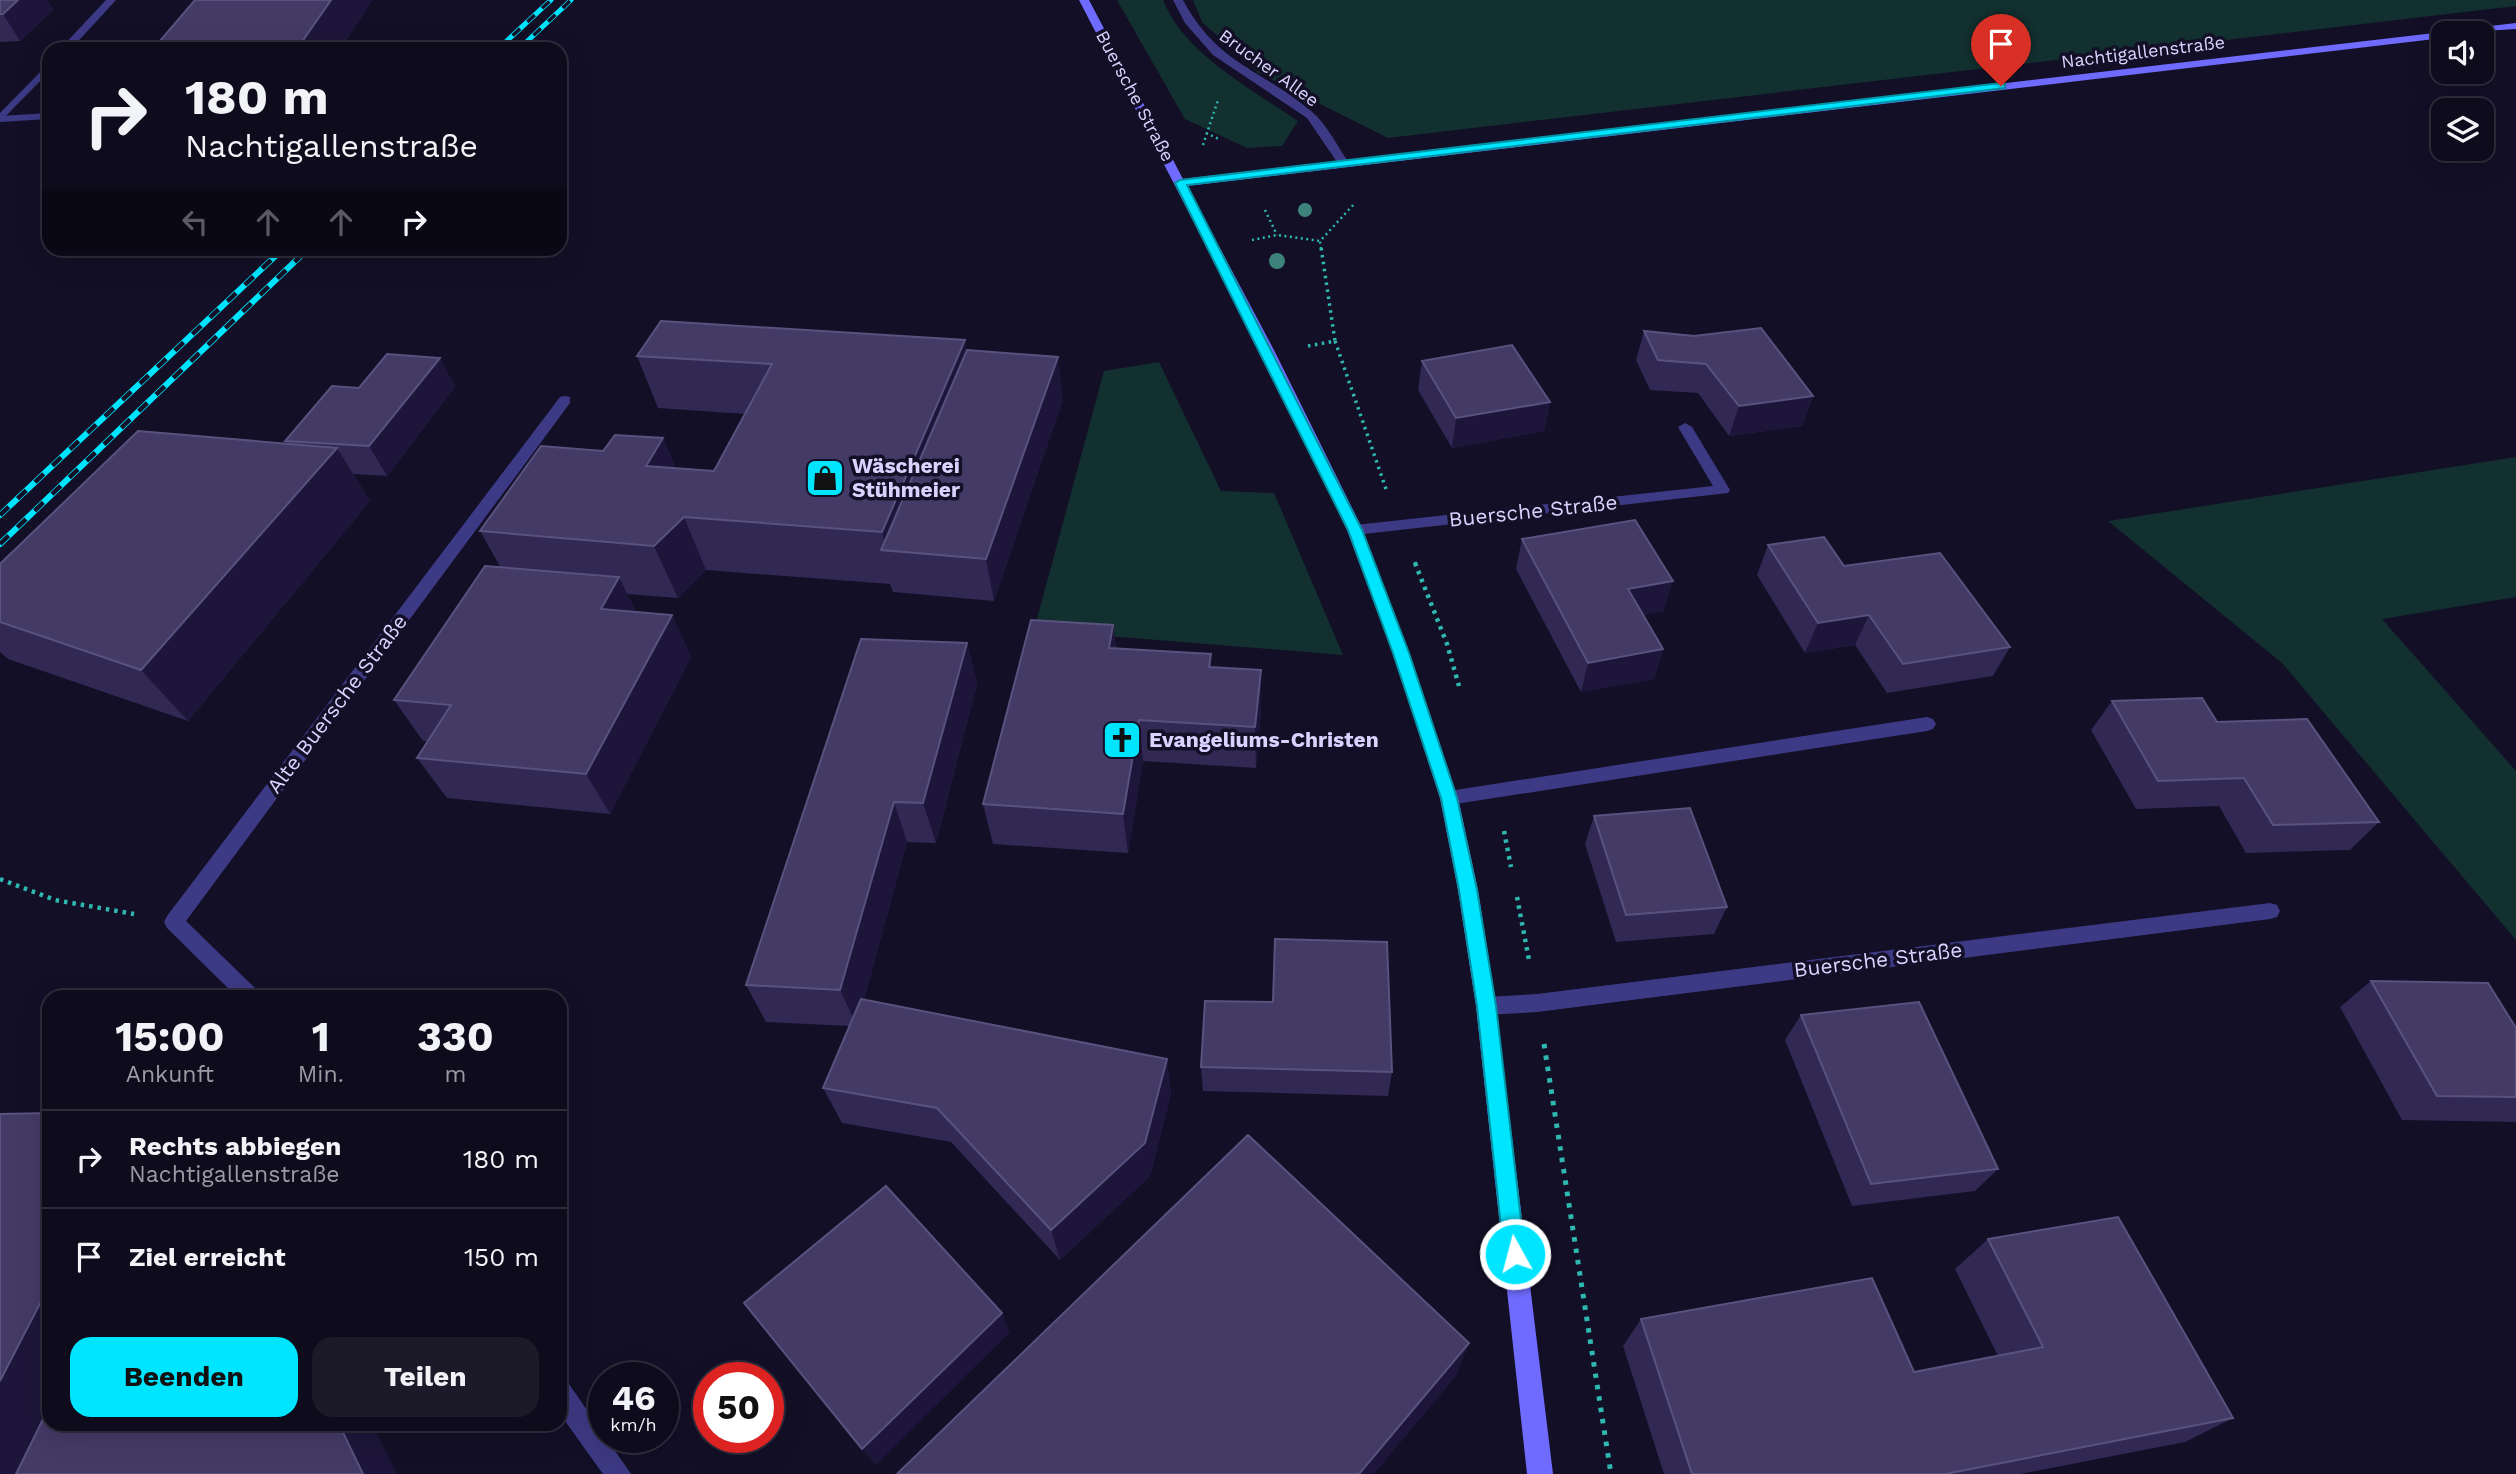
<!DOCTYPE html>
<html lang="de">
<meta charset="utf-8">
<style>
:root{--surface:#0e0b1c;--page:#1c1929;--text:#f1f3f6;--muted:#9b9ba3;--line:#2e2b3b;--accent:#00e5ff}
body{margin:0;font-family:"Work Sans",sans-serif;background:var(--page);color:var(--text);height:100vh;display:flex;flex-direction:column;font-size:26px;white-space:nowrap}
*{box-sizing:border-box;margin:0}
p{font-size:23px;color:var(--muted)}
.icon{flex:none;width:38px;height:38px;fill:none;stroke:currentColor;stroke-width:2;stroke-linecap:round;stroke-linejoin:round}
.map{position:relative;flex:1;overflow:hidden}
.details{position:absolute;left:42px;top:990px;width:525px;height:441px;display:flex;flex-direction:column;background:var(--surface);border-radius:21px;box-shadow:0 7px 28px #0002,0 0 0 2px var(--line)}
.details>*{flex:none}
.top-card{position:absolute;left:42px;top:42px;width:525px;height:214px;border-radius:21px;box-shadow:0 7px 28px #0002,0 0 0 2px var(--line);background:#0e0b1c;color:var(--text);overflow:hidden}
.fabs{position:absolute;left:2431px;top:21px;display:grid;gap:14px}
.fabs a{display:grid;place-items:center;width:63px;height:63px;border-radius:14px;background:var(--surface);box-shadow:0 7px 28px #0002,0 0 0 2px var(--line);font-size:35px}
.speed{position:absolute;left:588px;top:1362px;display:flex;gap:14px;font-size:35px;font-weight:700;text-align:center}
.speed>*{display:grid;place-content:center;width:91px;height:91px;border-radius:50%;background:var(--surface);box-shadow:0 7px 28px #0002,0 0 0 2px var(--line);line-height:1}
.speed small{font-size:18px;font-weight:400}
.speed .limit{border:10px solid #d22;background:#fff;color:#111}
.pin{position:absolute;display:grid;place-items:center;width:60px;height:60px;color:#fff;margin:-72px -30px;border-radius:50% 50% 50% 0;rotate:-45deg;box-shadow:0 0 7px #0007}
.pin .icon{rotate:45deg}
.me{position:absolute;width:77px;margin:-38px;rotate:353deg;stroke-linejoin:round;filter:drop-shadow(0 0 5px #0008)}
.turn{display:flex;align-items:center;gap:24px;height:147px;padding:0 28px;font-size:32px}
.turn .icon{width:91px;height:91px;stroke-width:2.5}
.turn b{display:block;font-size:49px;line-height:60px}
.lanes{display:flex;align-items:center;height:66px;padding:0 28px;background:#0003;justify-content:center;gap:35px;direction:ltr}
.lanes .off{opacity:.35}
.eta{display:flex;justify-content:space-evenly;align-items:center;height:119px;text-align:center}
.eta b{font-size:42px;font-weight:700;line-height:49px}
.primary-button{display:flex;gap:14px;margin-top:auto;padding:14px 28px}
.primary-button a{flex:1;height:80px;border-radius:21px;background:var(--accent);color:#111;font-size:28px;font-weight:700;line-height:80px;text-align:center}
.primary-button a+a{background:var(--page);color:var(--text)}
ul{padding:0;list-style:none}
li{display:flex;align-items:center;gap:21px;height:98px;padding:0 28px;border-top:2px solid var(--line)}
li div{flex:1}
li b{display:block;font-size:26px}
li em{font-style:normal}
.map>svg:first-child{display:block}
.green{fill:#12302f}
.lines{fill:none;stroke-linecap:round;stroke-linejoin:round}
.path-far3{stroke:#2fb8b0;stroke-width:2.5;stroke-dasharray:2 3.5;stroke-linecap:butt}
.path-far2{stroke:#2fb8b0;stroke-width:3.5;stroke-dasharray:2.5 4.5;stroke-linecap:butt}
.path-far1{stroke:#2fb8b0;stroke-width:4.5;stroke-dasharray:3.5 5;stroke-linecap:butt}
.path{stroke:#2fb8b0;stroke-width:5;stroke-dasharray:4.5 7;stroke-linecap:butt}
.service{fill:#3d3a85;fill-rule:evenodd}
.minor{fill:#3d3a85;fill-rule:evenodd}
.secondary{fill:#6f6bff;fill-rule:evenodd}
.rail-far1-casing{stroke:#00e5ff;stroke-width:5}
.rail-casing{stroke:#00e5ff;stroke-width:6}
.rail-far1{stroke:#130f26;stroke-width:3.5;stroke-dasharray:10;stroke-linecap:butt}
.rail{stroke:#130f26;stroke-width:4.5;stroke-dasharray:12;stroke-linecap:butt}
.tree{fill:#3d827b}
.wall{fill:#312854}
.shaded-wall{fill:#1d163a}
.building{fill:#433a66;stroke:#5a527e;stroke-width:2}
.route{fill:#00e5ff;stroke:#0095a6;stroke-width:2}
.labels{text-anchor:middle;stroke-width:7;stroke-linejoin:round;paint-order:stroke}
.far-street-label{font-size:18px;fill:#d9d4ff;stroke:#130f26}
.poi-label{font-size:21px;font-weight:bold;fill:#d9d4ff;stroke:#130f26;text-anchor:start}
.street-label{font-size:21px;fill:#d9d4ff;stroke:#130f26}
</style>
<div class="map">
<svg width="2516" height="1474" viewBox="0 0 2516 1474">
<rect width="100%" height="100%" fill="#130f26"/>
<path class="green" d="M1117 0H1163C1184 54 1252 89 1298 121L1282 146 1247 148 1185 119Z
M1193 0H2516V6L1388 138 1258 73 1202 22Z
M1159 362 1221 491 1274 493 1343 655 1034 630 1104 371Z
M2516 457V597L2382 619 2516 771V940L2282 663 2108 521Z"/>
<g class="lines">
<path class="path-far3" d="M1206 133 1221 140
M1203 145 1218 100
M1265 210 1277 235
M1252 240 1277 235 1320 241
M1321 249 1320 241 1355 203"/>
<path class="path-far2" d="M1335 341 1386 489
M1308 346 1335 341 1321 247
M1415 562 1416 565"/>
<path class="path-far1" d="M1415 563 1447 644 1459 686
M1504 831 1511 867
M0 879 55 900 134 914
M1517 897 1529 960"/>
<path class="path" d="M1544 1044 1611 1474"/>
<path class="service" d="M49 113V119L0 122V116Z
M1685 423 1692 427 1730 490 1728 493 1355 535 1347 530 1355 525 1713 486 1678 427Z
M1927 717 1933 719 1936 724 1933 729 1927 731 1449 805 1443 803 1440 798 1443 793 1449 791Z
M2270 903 2277 905 2280 911 2277 917 2270 919 1537 1012 1486 1015 1479 1012 1476 1006 1479 1000 1486 997 1537 994Z"/>
<path class="minor" d="M106 0H116L71 49H60Z
M1173 0H1183C1217 64 1261 69 1311 111 1327 124 1337 146 1349 163L1347 165H1339L1307 118 1213 55 1185 23Z
M49 63V72L0 122V113Z
M565 396 570 397V403L186 921 259 992 262 998H238L167 928 164 922 167 916 560 397Z
M560 1381 569 1384 631 1474H603L560 1414Z"/>
<path class="secondary" d="M1079 0H1089L1183 179 2443 32 2447 33H2443V38L1187 186 1275 352 1363 530 1409 653 1458 798 1478 890 1496 1006 1553 1474H1527L1476 1006 1458 890 1440 798 1393 653 1347 530 1261 352Z
M2516 23V29L2451 33 2456 30Z"/>
<g class="rail-far1-casing">
<path id="rail-far1" d="M498 49 551 0
M519 49 571 0"/>
</g>
<g class="rail-casing">
<path id="rail" d="M0 515 284 248
M0 544 309 248"/>
</g>
<use href="#rail-far1" class="rail-far1"/>
<use href="#rail" class="rail"/>
</g>
<g class="tree">
<circle cx="1305" cy="210" r="7"/>
<circle cx="1277" cy="261" r="8"/>
</g>
<path class="wall" d="M0 0H47L53 10 20 41 0 42Z
M1644 331 1813 396 1802 426 1729 436 1698 393 1650 390 1636 360Z
M967 350 1063 399 994 601 893 592 890 584 706 570 678 598 627 594 636 612 672 615 691 657 610 814 447 798 417 758 428 741H423L394 700 501 568 480 531 603 451 663 438 676 469 714 471 746 414 658 408 637 356Z
M440 358 455 387 387 476 353 474 370 501 188 721 8 659 0 652V564L287 444 285 441 359 388Z
M1422 361 1550 402 1544 431 1452 448 1418 390Z
M1522 539 1664 611 1643 615 1663 649 1654 679 1581 692 1516 569Z
M1768 545 1844 566 2010 647 1993 676 1887 693 1855 645 1805 653 1757 575Z
M1113 625 1116 648 1211 654V667L1261 670V711L1256 768 1143 761 1128 853 993 844 983 804Z
M967 643 977 684 936 843 907 842 864 1000 1167 1059 1171 1094 1150 1176 1060 1260 951 1142 842 1123 823 1088 850 1026 766 1022 746 985Z
M2112 701 2217 722 2379 822 2350 850 2246 853 2219 806 2136 809 2091 730Z
M1594 816 1727 907 1714 934 1616 942 1585 844Z
M2371 981 2516 1028V1122L2402 1120 2340 1007Z
M1801 1015 1998 1169 1975 1191 1852 1206 1785 1040Z
M1201 1067 1392 1072 1388 1096 1203 1091Z
M1988 1239 2233 1418 2185 1442 2020 1474H1664L1623 1346 1641 1319 1914 1372 1998 1356 1955 1269Z"/>
<path class="shaded-wall" d="M18 0H47L53 10 20 41 3 14Z
M331 0H373L341 49H297Z
M965 340 975 392 887 551 882 532Z
M1058 357 1063 399 994 601 986 559Z
M440 358 455 387 387 476 369 446Z
M1813 396 1802 426 1729 436 1739 406Z
M1550 402 1544 431 1452 448 1456 418Z
M663 438 685 490 646 466Z
M337 448 370 501 188 721 141 670Z
M684 517 706 570 678 598 654 546Z
M619 577 640 620 601 609Z
M1673 581 1664 611 1620 619 1628 589Z
M672 615 691 657 610 814 586 774Z
M1869 615 1855 645 1805 653 1818 623Z
M1113 625 1118 667 1109 648Z
M967 643 977 684 936 843 923 803Z
M1663 649 1654 679 1581 692 1588 663Z
M1261 670V711L1256 768 1255 727Z
M1139 720 1143 761 1128 853 1123 814Z
M894 802 907 842 857 1026 840 990Z
M1167 1059 1171 1094 1150 1176 1060 1260 1051 1230Z
M49 1286V1424L27 1474H0V1381Z
M1002 1313 1010 1332 876 1465 862 1449Z
M1469 1343 1457 1375 1374 1474H1359Z
M339 1424H372L397 1474H363Z"/>
<path class="building" d="M0 0H18L3 14H0Z
M195 0H331L297 49H153Z
M661 321 965 340 882 532 684 517 654 546 480 531 541 446 603 451 615 435 663 438 646 466 714 471 772 364 637 356Z
M1761 328 1813 396 1739 406 1706 364 1658 360 1644 331 1694 336Z
M1512 345 1550 402 1456 418 1422 361Z
M967 350 1058 357 986 559 881 550Z
M387 354 440 358 369 446 285 441 332 386 359 388Z
M138 431 337 448 141 670 0 622V564Z
M1635 520 1673 581 1628 589 1663 649 1588 663 1522 539Z
M1824 537 1844 566 1940 553 2010 647 1903 664 1869 615 1818 623 1768 545Z
M485 566 619 577 601 609 672 615 586 774 417 758 451 705 394 700Z
M1031 620 1113 625 1109 648 1211 654 1209 667 1261 670 1255 727 1139 720 1123 814 983 804Z
M861 639 967 643 923 803 894 802 840 990 746 985Z
M2202 698 2217 722 2307 719 2379 822 2273 825 2244 778 2158 781 2112 701Z
M1690 808 1727 907 1626 915 1594 816Z
M1275 939 1387 942 1392 1072 1201 1067 1205 1001 1273 1002Z
M2371 981 2488 983 2516 1028V1097L2437 1096Z
M861 999 1167 1059 1145 1143 1051 1230 937 1108 823 1088Z
M1919 1002 1998 1169 1871 1184 1801 1015Z
M49 1113V1286L0 1381V1114Z
M1248 1135 1469 1343 1359 1474H897Z
M886 1186 1002 1313 862 1449 744 1303Z
M2118 1217 2233 1418 1945 1474H1692L1641 1319 1872 1278 1914 1372 2043 1347 1988 1239Z
M49 1407V1424H339L363 1474H16Z"/>
<path class="route" d="M2001 83 2005 84V88L1187 185 1362 530 1409 653 1457 798 1477 890 1496 1006 1525 1254 1522 1261 1515 1264 1507 1261 1504 1254 1477 1006 1459 890 1441 798 1393 653 1348 530 1175 183 1180 180Z"/>
<defs>
<g id="shop-square" transform="scale(2.0125)"><rect x="-9" y="-9" width="18" height="18" rx="4" fill="#00e5ff" stroke="#130f26"/><path d="M-5-2.5h2.3a2.7 3.5 0 0 1 5.4 0H5L5.5 6h-11ZM-1.5-2.5h3a1.5 2.3 0 0 0-3 0Z" fill="#111"/></g>
<g id="church-square" transform="scale(2.0125)"><rect x="-9" y="-9" width="18" height="18" rx="4" fill="#00e5ff" stroke="#130f26"/><path d="M-1.2-6h2.4v3.5h3.3v2.4h-3.3V6h-2.4V-.1h-3.3v-2.4h3.3Z" fill="#111"/></g>
</defs>
<g fill-rule="evenodd">
<use href="#shop-square" x="825" y="478"/>
<use href="#church-square" x="1122" y="740"/>
</g>
<g class="labels">
<g class="far-street-label">
<text transform="translate(2143 52) rotate(-7)" y="6">Nachtigallenstraße</text>
<text transform="translate(1269 68) rotate(36)" y="6">Brucher Allee</text>
<text transform="translate(1135 96) rotate(62)" y="6">Buersche Straße</text>
</g>
<g class="poi-label">
<text x="852" y="473">Wäscherei<tspan x="852" dy="24">Stühmeier</tspan></text>
<text x="1149" y="747">Evangeliums-Christen</text>
</g>
<g class="street-label">
<text transform="translate(1533 511) rotate(-6)" y="7">Buersche Straße</text>
<text transform="translate(337 704) rotate(-53)" y="7">Alte Buersche Straße</text>
<text transform="translate(1878 960) rotate(-7)" y="7">Buersche Straße</text>
</g>
</g>
</svg>
<div class="fabs">
<a><svg class="icon" aria-label="sound" viewBox="0 0 24 24"><path d="M4 9h4l5-4v14l-5-4H4zM17 9q2 3 0 6"/></svg></a>
<a><svg class="icon" aria-label="layers" viewBox="0 0 24 24"><path d="M12 4l9 5-9 5-9-5zM3 14l9 5 9-5"/></svg></a>
</div>
<div class="speed"><div>46<small>km/h</small></div><div class="limit">50</div></div>
<div class="pin" style="left:2001px;top:86px;background:#d93025"><svg class="icon" aria-label="arrive" viewBox="0 0 24 24"><path d="M6 21V4h12l-3 4 3 4H6"/></svg></div>
<svg class="me" style="left:1515px;top:1254px" viewBox="-20 -20 40 40"><circle r="17" fill="#00e5ff" stroke="#fff" stroke-width="3"/><path d="M0-11L8 9 0 5-8 9z" fill="#fff"/></svg>
<div class="top-card">
<div class="turn"><svg class="icon" aria-label="right" viewBox="0 0 24 24"><path d="M7 20v-9h11M14 6l5 5-5 5"/></svg><div><b>180 m</b>Nachtigallenstraße</div></div>
<div class="lanes"><svg class="icon off" aria-label="left" viewBox="0 0 24 24"><path d="M17 20v-9H6M10 6l-5 5 5 5"/></svg><svg class="icon off" aria-label="ahead" viewBox="0 0 24 24"><path d="M12 20V5M6 11l6-6 6 6"/></svg><svg class="icon off" aria-label="ahead" viewBox="0 0 24 24"><path d="M12 20V5M6 11l6-6 6 6"/></svg><svg class="icon" aria-label="right" viewBox="0 0 24 24"><path d="M7 20v-9h11M14 6l5 5-5 5"/></svg></div>
</div>
<section class="details">
<div class="eta">
<div><b>15:00</b><p>Ankunft</p></div>
<div><b>1</b><p>Min.</p></div>
<div><b>330</b><p>m</p></div>
</div>
<ul>
<li><svg class="icon" aria-label="right" viewBox="0 0 24 24"><path d="M7 20v-9h11M14 6l5 5-5 5"/></svg><div><b>Rechts abbiegen</b><p>Nachtigallenstraße</p></div><em>180 m</em></li>
<li><svg class="icon" aria-label="arrive" viewBox="0 0 24 24"><path d="M6 21V4h12l-3 4 3 4H6"/></svg><div><b>Ziel erreicht</b></div><em>150 m</em></li>
</ul>
<div class="primary-button"><a>Beenden</a><a>Teilen</a></div>
</section>
</div>
